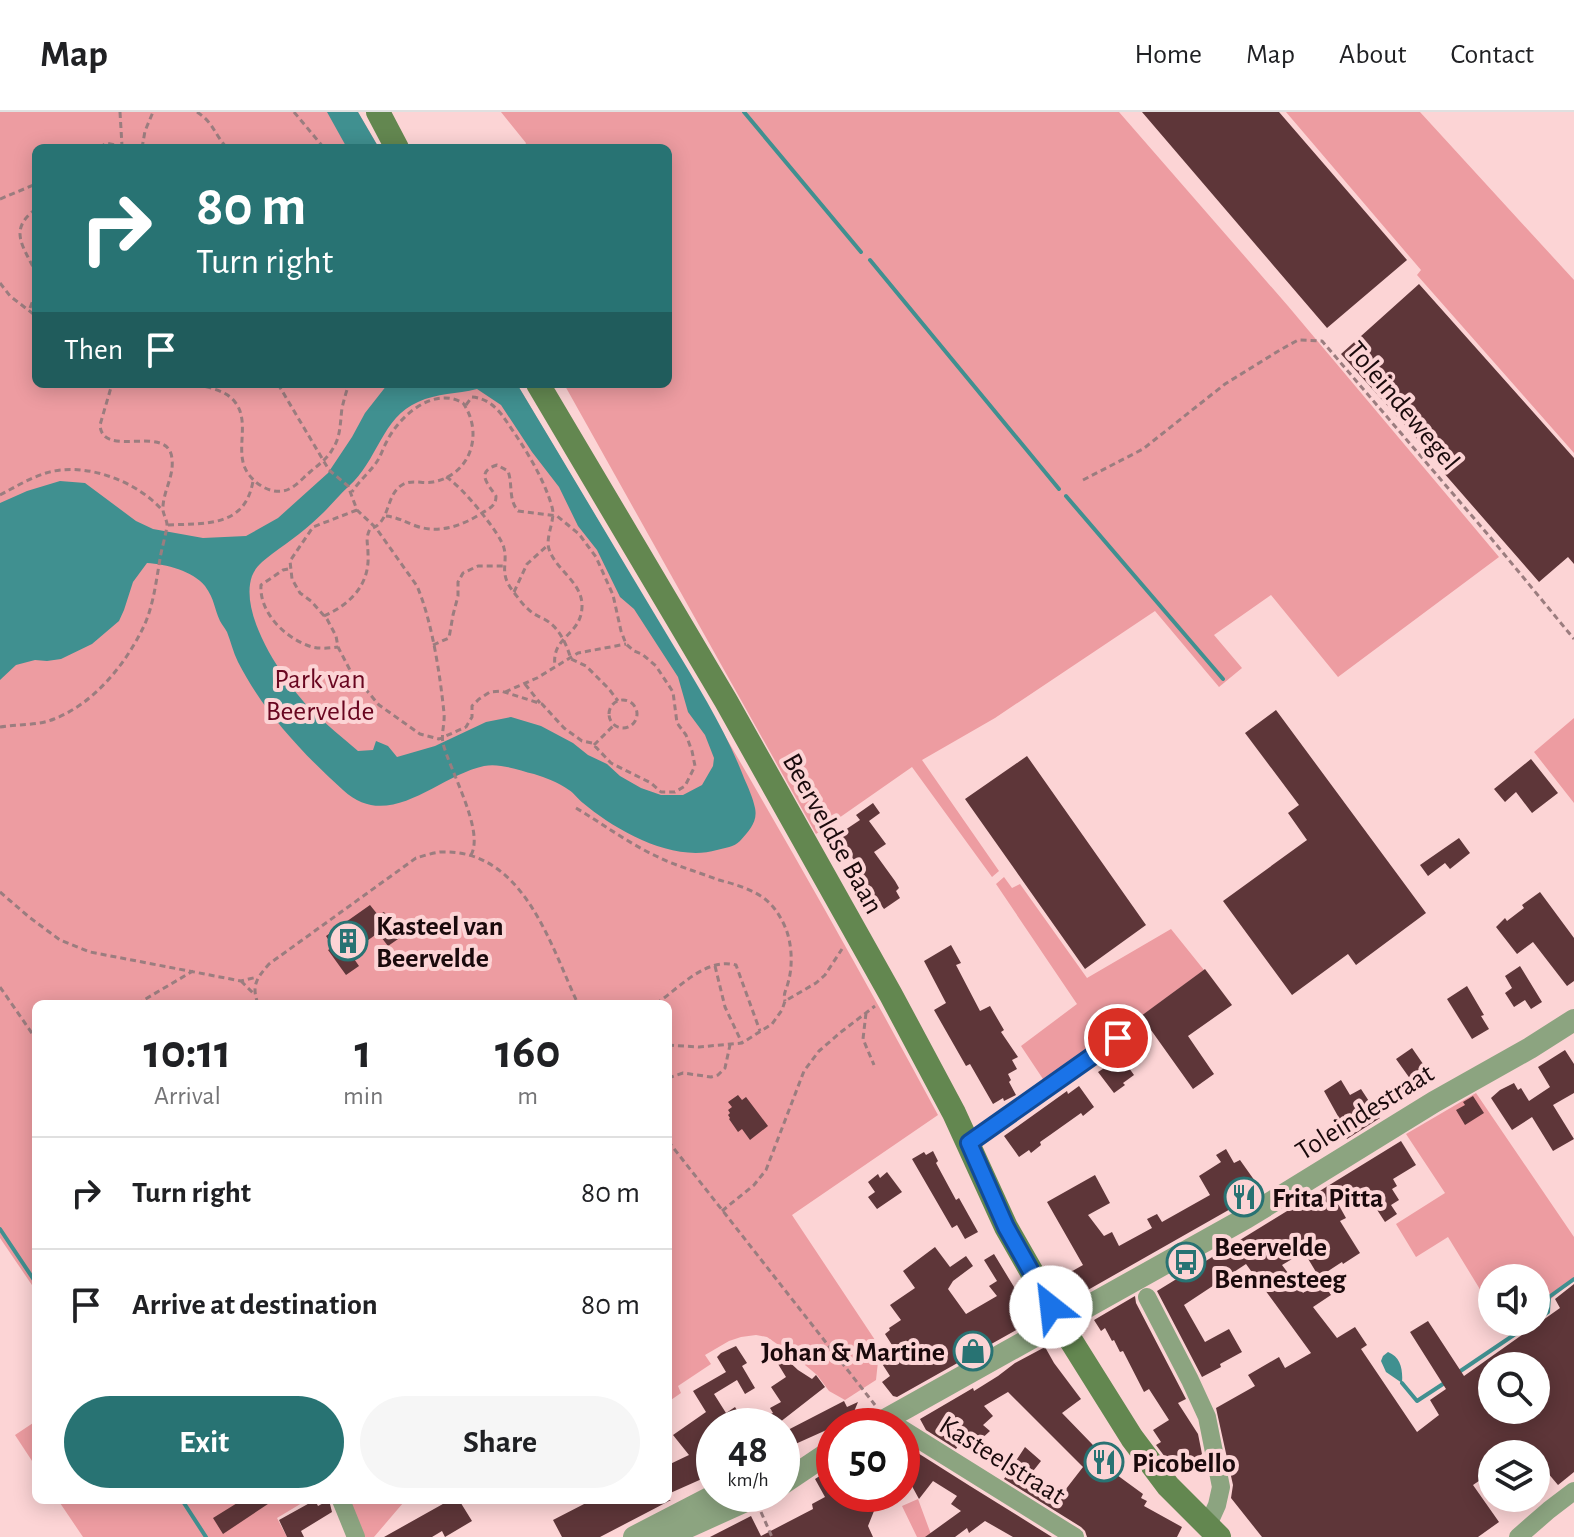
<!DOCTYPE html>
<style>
:root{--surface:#fff;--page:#f6f6f6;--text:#202124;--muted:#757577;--line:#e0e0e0;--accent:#287373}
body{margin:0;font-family:"Alegreya Sans",sans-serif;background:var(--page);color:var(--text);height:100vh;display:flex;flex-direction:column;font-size:30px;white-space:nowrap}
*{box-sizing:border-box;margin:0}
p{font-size:26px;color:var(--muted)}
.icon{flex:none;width:44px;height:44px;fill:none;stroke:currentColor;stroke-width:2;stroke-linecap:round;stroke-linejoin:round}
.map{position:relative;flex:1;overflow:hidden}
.details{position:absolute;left:32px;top:888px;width:640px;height:504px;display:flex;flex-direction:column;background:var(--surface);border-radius:12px;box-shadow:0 4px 20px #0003}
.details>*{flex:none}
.banner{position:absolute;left:32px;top:32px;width:640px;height:244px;border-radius:12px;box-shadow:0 4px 20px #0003;background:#287373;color:#fff;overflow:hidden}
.controls{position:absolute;left:1478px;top:1152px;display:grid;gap:16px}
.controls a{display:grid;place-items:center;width:72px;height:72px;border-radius:50%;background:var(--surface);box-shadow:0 4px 20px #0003;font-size:40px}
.speed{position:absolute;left:696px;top:1296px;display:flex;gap:16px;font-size:40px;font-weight:700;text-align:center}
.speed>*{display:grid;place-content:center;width:104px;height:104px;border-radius:50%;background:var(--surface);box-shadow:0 4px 20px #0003;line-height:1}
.speed small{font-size:20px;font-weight:400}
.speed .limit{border:12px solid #d22;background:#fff;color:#111}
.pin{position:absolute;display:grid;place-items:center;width:68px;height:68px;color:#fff;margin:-34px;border:4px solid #fff;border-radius:50%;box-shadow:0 2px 8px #0007}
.me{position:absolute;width:88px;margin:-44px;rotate:331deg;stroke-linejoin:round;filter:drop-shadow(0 0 6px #0008)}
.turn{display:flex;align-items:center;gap:28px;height:168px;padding:0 32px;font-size:36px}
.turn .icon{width:104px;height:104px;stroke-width:2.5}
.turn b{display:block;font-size:56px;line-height:68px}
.then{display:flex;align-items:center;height:76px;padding:0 32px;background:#0003;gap:16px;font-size:30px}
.eta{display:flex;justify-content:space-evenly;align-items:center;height:136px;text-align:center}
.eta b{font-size:48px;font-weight:600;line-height:56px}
.action{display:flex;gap:16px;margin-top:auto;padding:16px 32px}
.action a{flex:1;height:92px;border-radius:48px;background:var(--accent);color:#fff;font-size:32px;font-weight:600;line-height:92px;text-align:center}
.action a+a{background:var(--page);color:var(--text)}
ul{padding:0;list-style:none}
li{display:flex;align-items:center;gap:24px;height:112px;padding:0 32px;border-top:2px solid var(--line)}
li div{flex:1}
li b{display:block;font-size:30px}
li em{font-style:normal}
header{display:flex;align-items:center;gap:48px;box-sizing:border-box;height:112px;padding:0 40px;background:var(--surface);border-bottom:2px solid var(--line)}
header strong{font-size:38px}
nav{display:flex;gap:44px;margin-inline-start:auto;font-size:28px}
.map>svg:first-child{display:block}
.green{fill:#ed9ca1}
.water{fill:#409090;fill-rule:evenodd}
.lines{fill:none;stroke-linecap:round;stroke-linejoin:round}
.stream{stroke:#409090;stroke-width:4}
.building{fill:#5e3639;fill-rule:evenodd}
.path{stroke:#9b7d7f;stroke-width:3;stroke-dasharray:6 4;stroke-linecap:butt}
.service{stroke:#8ca480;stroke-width:9}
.minor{stroke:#8ca480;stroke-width:18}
.tertiary{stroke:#8ca480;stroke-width:22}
.secondary{stroke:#638750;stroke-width:24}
.route-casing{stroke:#114b97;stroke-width:20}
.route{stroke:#1a73e8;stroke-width:14}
.labels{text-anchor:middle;stroke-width:8;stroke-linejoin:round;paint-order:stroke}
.street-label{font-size:28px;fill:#1a0a0c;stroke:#fcd4d5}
.park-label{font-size:28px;fill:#690620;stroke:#fcd4d5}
.poi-label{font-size:28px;font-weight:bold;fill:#1a0a0c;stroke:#fcd4d5;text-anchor:start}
</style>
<header>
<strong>Map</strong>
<nav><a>Home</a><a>Map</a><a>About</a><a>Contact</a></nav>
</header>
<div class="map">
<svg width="1574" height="1425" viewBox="0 0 1574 1425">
<rect width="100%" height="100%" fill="#fcd4d5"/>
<path class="green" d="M0 0H358L379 36H36V272H517C661 514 805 755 938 1003L792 1103 877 1231 879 1240 876 1268 845 1288 829 1279 817 1263 793 1243 767 1225 756 1223 741 1225 729 1229 705 1243 711 1252 678 1274 681 1281 668 1290V892H36V1179L0 1126Z
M501 0H1119L1288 194 1499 445 1338 565 1271 483 1214 523 1242 556 1219 575 1155 499 995 606 922 648 999 759 992 765 912 655 816 722 564 272H668V36H524L526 31Z
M1286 0H1420L1574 168V341L1417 163 1421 158Z
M1574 606V691L1534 640Z
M1004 765 1012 776 1020 772 1087 866 1171 817 1204 858 1140 905 1146 914 1051 979 1021 934 1077 892 996 772Z
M1476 981 1574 1125V1168L1536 1199V1166H1492V1197L1448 1125 1416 1145 1396 1112 1445 1081 1406 1022Z
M36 1309V1355L15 1323Z
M918 1387 932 1425H917L902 1394Z
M58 1388H307L277 1406 287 1425H83Z
M348 1388H402L403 1391 374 1425H363Z"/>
<path class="water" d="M327 0H358L379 36H347Z
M517 272C569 358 620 445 672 531 698 574 726 619 744 666 748 675 753 686 755 696 758 710 749 719 740 729 734 735 725 736 717 738 673 751 615 718 583 691 578 687 574 681 569 678 558 670 546 666 534 662 518 658 500 651 484 654 437 664 389 721 343 678 302 641 263 599 238 550 233 540 231 530 227 520 225 516 222 513 220 509 214 496 215 488 205 474 193 459 166 452 147 451L133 470 124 498 119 509 92 532 61 547 47 549 35 548 16 553 0 568V391L27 379 60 369 85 371 136 409 153 417 203 426 246 424 278 406 328 361 352 325 365 301 387 273ZM477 277 501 293 532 340 559 375 578 414 597 438 620 485 634 497 678 565 688 600 705 623 714 646 713 654 702 673 683 683H661L641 676 620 664 607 652 588 643 573 631 541 614 511 605 486 610 435 634 397 645 388 634 376 629 373 638 358 639C343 626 327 613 312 599 286 572 238 504 252 464 256 454 264 448 272 442 290 429 308 416 324 400 333 391 340 382 349 374 377 350 382 305 418 290 437 281 457 282 477 277Z
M1388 1240C1401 1245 1403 1258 1402 1271L1386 1260 1381 1249 1383 1244Z"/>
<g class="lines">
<path class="stream" d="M744 0 861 140
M870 148 1059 377
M1066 384 1223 567
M0 1117 36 1171
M1536 1208 1548 1200 1549 1185 1574 1167
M1456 1262 1533 1210
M1402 1271 1417 1289 1446 1270
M182 1388 206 1425"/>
</g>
<path class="building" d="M1142 0H1279L1407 148 1327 216Z
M1419 172 1574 346V452L1568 445 1539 470 1443 360 1445 358 1341 242Z
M1276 598 1426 801 1356 853 1348 842 1292 883 1223 789 1307 728 1288 701 1299 693 1245 621Z
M1027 644 1146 813 1085 857 965 687Z
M1531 647 1558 681 1532 701 1516 680 1505 690 1494 677Z
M873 691 880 701 869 709 886 732 874 740 895 769 899 776 896 779 900 786 884 797 853 755 857 752 836 724 860 708 856 703Z
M1459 726 1470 741 1450 757 1445 751 1428 764 1420 753Z
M1540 780 1574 826V869L1567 874 1533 830 1517 842 1496 815 1505 806 1507 809 1524 796 1522 793Z
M370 793 378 803 384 800 401 825 388 834 378 821 350 841 359 854 346 863 328 838 333 835 326 824Z
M951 833 961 851 956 853 980 899 990 894 1004 918 1001 920 1018 945 1012 948 1017 957 1008 962 1011 968 1009 970 1016 983 1004 989 1003 986 993 992 970 952 966 954 934 898 946 891 924 849Z
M1520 854 1542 890 1531 897 1525 888 1514 895 1505 881 1512 876 1505 864Z
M1205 857 1232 893 1188 924 1214 962 1193 977 1141 904Z
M1467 874 1484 903 1481 904 1489 917 1472 927 1447 887Z
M1412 936 1430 962 1419 970 1415 965 1411 968 1396 947Z
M1565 938 1574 952V981L1553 993 1574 1027 1553 1039 1532 1005 1512 1018 1491 986 1500 978 1514 971 1518 978 1521 976 1529 989 1550 975 1538 955Z
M1119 942 1134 963 1123 971 1125 973 1114 981 1098 960 1109 953 1107 950Z
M1341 968 1350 983 1361 977 1380 1006 1347 1027 1335 1008 1339 1006 1324 979Z
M1079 974 1094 995 1083 1004 1081 1001 1050 1023 1040 1030 1041 1033 1031 1041 1029 1038 1019 1045 1004 1024 1067 979 1068 982Z
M738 983 742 988 746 985 768 1014 750 1028 742 1017 738 1020 729 1007 730 1006 728 1003 730 1001 728 998 732 995 728 990Z
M1473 984 1484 1001 1465 1013 1456 998 1465 993 1463 990Z
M1401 1029 1416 1053 1393 1067 1397 1074 1392 1077 1399 1088 1391 1093 1397 1102 1385 1110 1372 1090 1369 1093 1358 1077 1337 1090 1346 1106 1340 1109 1360 1141 1343 1152 1342 1150 1319 1165 1304 1140 1282 1153 1303 1181 1321 1168 1331 1183 1313 1195 1337 1226 1355 1215 1367 1233 1361 1237 1417 1320 1439 1303 1430 1288 1446 1277 1410 1220 1428 1209 1464 1264 1560 1196 1555 1187 1574 1172V1360L1558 1373 1547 1360 1536 1369V1342H1532L1526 1335 1517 1342H1492V1360L1473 1373 1499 1410 1478 1425H1262L1231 1386 1233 1373 1216 1296 1255 1274 1248 1263 1279 1245 1285 1256 1311 1241 1246 1152 1184 1193 1205 1230 1229 1217 1242 1240 1220 1252 1221 1255 1202 1265 1157 1179ZM1492 1254H1536V1298H1492Z
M1226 1037 1234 1051 1240 1048 1262 1079 1072 1187 1060 1166 1083 1153 1047 1090 1095 1063 1110 1091 1088 1103 1104 1124 1112 1120 1119 1134 1152 1116 1147 1107 1157 1102 1162 1110 1210 1083 1199 1064 1221 1050 1216 1043Z
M933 1039 938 1049 936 1051 956 1088 959 1086 978 1120 965 1127 957 1113 952 1116 912 1047 924 1040 926 1043Z
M887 1060 902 1080 877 1097 868 1085 875 1080 868 1070 878 1062 880 1066Z
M935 1135 950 1155 966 1144 973 1154 953 1169 948 1177 966 1202 997 1184 989 1174 997 1169 984 1148 994 1142 1034 1208 897 1285 893 1284 882 1270 890 1264 879 1247 887 1242 884 1238 892 1233 885 1222 890 1218 889 1216 901 1208 890 1193 915 1176 903 1159Z
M1135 1184 1136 1191 1186 1287 1178 1291 1198 1322 1202 1342 1177 1361 1156 1333 1161 1330 1153 1318 1169 1308 1149 1277 1144 1280 1123 1239 1120 1240 1114 1228 1112 1229 1105 1216 1101 1219 1094 1208Z
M770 1232 798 1258 812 1267 816 1263 825 1275 775 1314H714V1366L706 1369 704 1366 668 1382V1353L689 1343 673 1323 706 1300 693 1279 726 1260 717 1245 721 1241 736 1234 747 1251 742 1254 755 1276 745 1282 737 1268 714 1282 726 1301 735 1295 746 1313 773 1301 770 1296 781 1290 771 1275 786 1265 767 1234Z
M1045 1235 1054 1251 1081 1287 1062 1301 1092 1332 1109 1352 1106 1355 1143 1382 1141 1386 1147 1389 1144 1394 1182 1415 1177 1425H1087L1085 1419 1081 1415 1004 1367 1025 1335 1041 1349 1026 1368 1059 1386 1083 1355 1008 1280 984 1294 993 1304 983 1313 990 1319 978 1330 966 1322 956 1337 926 1318 920 1307 973 1276 974 1279 998 1264 1015 1251Z
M844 1289 847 1295 858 1290 851 1307 782 1338V1321Z
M902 1331 970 1374 1052 1425H1013L985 1409 969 1421 967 1416 955 1425H925L961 1399 951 1392 957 1384 933 1369 919 1387 907 1365 902 1367Z
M834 1355V1382H860L865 1391 871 1392 874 1399 868 1414 873 1425H710L751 1404 761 1424 813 1397 812 1392 825 1385 815 1367Z
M242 1388H274L223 1422 213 1406Z
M315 1388 318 1394 329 1388 332 1400 301 1419 304 1425H287L279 1408Z
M450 1388H459L472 1409 445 1425 442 1419 432 1425H384Z
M584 1388H671L600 1425H562L553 1408 586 1391Z"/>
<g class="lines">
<path class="path" d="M120 0 122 34
M197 0C214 11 214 22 227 36
M294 0 324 36
M100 36 106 31 129 36
M142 36 145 19 153 0
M0 87 36 72
M36 97C7 118 24 135 36 161V166
M0 171 10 184 36 204
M30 196 36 181
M196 272C209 276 226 278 235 290 250 309 236 336 245 356 252 372 275 386 291 376 298 372 304 365 310 360 318 353 327 347 332 338 341 325 340 311 342 296 344 288 346 280 349 272
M278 272 329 358 348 374 357 398 376 416 417 474C432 509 440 562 444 601 445 611 441 622 443 631 449 657 485 719 471 743
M466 293 472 285C485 286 494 293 502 303 521 330 543 363 552 395 556 408 545 424 549 437 556 459 583 470 582 495 581 524 551 524 555 554
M446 365C460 372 501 422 504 436 508 452 499 460 512 478 517 484 522 492 528 497 533 502 538 504 544 507 559 515 566 531 571 547L586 554 609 577 618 589
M1083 368 1143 337 1225 272 1280 238 1298 228 1322 229 1490 425 1574 527
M0 383C15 375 30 366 46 361 84 349 137 369 162 398
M357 398 313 415 290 449 292 467 300 481 311 489 327 507 336 524 338 535 351 560 379 593 420 622 439 627 466 615 472 605V594L479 587 490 580 501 579 542 592 564 616 582 629 592 631 611 651 651 671 661 680H675L685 674 695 654 692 639 686 623 677 611 673 580 656 554 642 542 634 539 626 532 621 519 613 483 596 445 579 422 557 404 518 399C508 387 513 373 508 359L497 353C475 360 488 372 496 384 496 394 490 396 482 401 462 414 439 422 416 414 405 410 397 405 386 404
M168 413C205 411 245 416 253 369
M288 457 283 458 261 473C259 501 286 527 312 535 320 537 329 536 338 535
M514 480 527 452 548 433
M324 504C351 492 370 472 368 442 368 431 365 427 370 417 391 411 385 383 402 373 411 367 423 372 433 370 471 363 484 321 463 291 434 274 400 303 387 329 383 336 381 344 376 351 369 361 359 369 352 380
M433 533 449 526 453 503 458 484V470L463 461 478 454H504
M525 572 540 591
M505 580 537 566 578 541 626 532
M609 602a14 14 0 1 1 28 0a14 14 0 1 1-28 0Z
M0 615C18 612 37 614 54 607 93 592 124 554 142 518 153 497 156 470 160 447 161 439 167 419 167 412 166 405 162 401 163 394 164 378 174 364 172 347 169 310 102 348 100 313L112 272
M594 633 614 613
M576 696C603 712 628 731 656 744 676 754 698 760 719 768 734 772 752 777 765 787 774 794 781 805 786 817 792 833 793 854 788 871 786 879 783 881 785 889
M0 780 29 805 60 828 90 840 241 869 257 865
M715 854 725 895 742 931
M241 869 253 881
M0 875 36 927
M137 892 193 859
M258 892C251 873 257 866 269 852L416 746C423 744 432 741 440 740 523 736 550 832 578 892
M656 892C679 876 706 845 736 853L760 919
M866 901 863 927 874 953
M668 933 699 935 742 931 772 912 782 898 785 889 816 871 825 863 842 837
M668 966 683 961 711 965 718 963 725 956 730 933
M668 1029 875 1293
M722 1099 754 1073 766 1058 804 959 819 939 841 920 875 894
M761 1400 772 1425"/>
<path class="service" d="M969 1031 1118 926"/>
<path class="minor" d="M1147 1185 1190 1268 1207 1305 1221 1375 1217 1393 1208 1413
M902 1317 1075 1425
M341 1388 356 1425
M1518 1425 1549 1398 1574 1379"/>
<path class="tertiary" d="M874 1314 1246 1106 1434 990 1530 936 1574 908
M782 1372 834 1337
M634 1425 717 1382
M666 1425 761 1382"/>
<path class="secondary" d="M378 0 397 36
M538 272 726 589 891 883 954 1001 1006 1115 1070 1227 1132 1326 1168 1374 1219 1425"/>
</g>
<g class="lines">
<g class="route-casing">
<path id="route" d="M1051 1195 1006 1115 969 1031 1118 926"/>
</g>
<use href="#route" class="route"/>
</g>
<defs>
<g id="building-ring" transform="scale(2)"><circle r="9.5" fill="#fcd4d5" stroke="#287373" stroke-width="1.5"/><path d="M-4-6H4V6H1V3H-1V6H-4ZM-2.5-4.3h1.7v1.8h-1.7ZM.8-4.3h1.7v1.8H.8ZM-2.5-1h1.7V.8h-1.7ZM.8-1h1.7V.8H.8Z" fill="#287373"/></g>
<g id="restaurant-ring" transform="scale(2)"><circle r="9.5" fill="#fcd4d5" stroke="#287373" stroke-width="1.5"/><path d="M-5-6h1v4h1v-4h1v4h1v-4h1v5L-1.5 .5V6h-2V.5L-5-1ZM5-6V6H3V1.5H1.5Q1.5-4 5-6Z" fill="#287373"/></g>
<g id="bus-ring" transform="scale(2)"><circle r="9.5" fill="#fcd4d5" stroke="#287373" stroke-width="1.5"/><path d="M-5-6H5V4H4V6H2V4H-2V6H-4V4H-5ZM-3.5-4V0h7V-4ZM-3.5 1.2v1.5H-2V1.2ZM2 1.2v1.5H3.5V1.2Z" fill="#287373"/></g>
<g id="shop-ring" transform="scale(2)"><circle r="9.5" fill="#fcd4d5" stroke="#287373" stroke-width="1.5"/><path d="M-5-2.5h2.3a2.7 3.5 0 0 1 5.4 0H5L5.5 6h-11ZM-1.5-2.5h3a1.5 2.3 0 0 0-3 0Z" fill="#287373"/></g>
</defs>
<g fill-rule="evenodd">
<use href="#building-ring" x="348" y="829"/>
<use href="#restaurant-ring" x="1244" y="1085"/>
<use href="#bus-ring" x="1186" y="1150"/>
<use href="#shop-ring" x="973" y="1239"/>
<use href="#restaurant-ring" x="1104" y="1350"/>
</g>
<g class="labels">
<g class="street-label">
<text transform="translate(1404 293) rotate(50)" y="10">Toleindewegel</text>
<text transform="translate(834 721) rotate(61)" y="10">Beerveldse Baan</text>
<text transform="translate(1364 999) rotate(-32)" y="10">Toleindestraat</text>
<text transform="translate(1003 1347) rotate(32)" y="10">Kasteelstraat</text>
</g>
<g class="park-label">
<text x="320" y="576">Park van<tspan x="320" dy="32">Beervelde</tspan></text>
</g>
<g class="poi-label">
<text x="376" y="823">Kasteel van<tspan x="376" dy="32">Beervelde</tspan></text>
<text x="1272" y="1095">Frita Pitta</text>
<text x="1214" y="1144">Beervelde<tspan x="1214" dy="32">Bennesteeg</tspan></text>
<text x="945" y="1249" text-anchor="end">Johan &amp; Martine</text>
<text x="1132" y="1360">Picobello</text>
</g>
</g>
</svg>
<div class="controls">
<a><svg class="icon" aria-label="sound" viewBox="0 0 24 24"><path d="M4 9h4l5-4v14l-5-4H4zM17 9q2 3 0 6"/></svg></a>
<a><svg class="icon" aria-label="search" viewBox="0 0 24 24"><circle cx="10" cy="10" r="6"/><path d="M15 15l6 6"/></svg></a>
<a><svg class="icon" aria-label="layers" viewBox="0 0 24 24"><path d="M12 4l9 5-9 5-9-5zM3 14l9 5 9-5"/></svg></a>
</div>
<div class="speed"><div>48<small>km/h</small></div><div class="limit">50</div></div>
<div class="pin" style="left:1118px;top:926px;background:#d93025"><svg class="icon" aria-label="arrive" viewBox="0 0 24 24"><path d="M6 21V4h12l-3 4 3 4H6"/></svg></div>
<svg class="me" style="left:1051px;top:1195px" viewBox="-20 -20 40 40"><circle r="19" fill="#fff"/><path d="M0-13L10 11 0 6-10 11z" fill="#1a73e8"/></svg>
<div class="banner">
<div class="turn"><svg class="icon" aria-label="right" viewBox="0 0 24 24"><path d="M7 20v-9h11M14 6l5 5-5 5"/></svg><div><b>80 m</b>Turn right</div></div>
<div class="then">Then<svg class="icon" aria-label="arrive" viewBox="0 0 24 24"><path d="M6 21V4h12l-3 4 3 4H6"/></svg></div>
</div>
<section class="details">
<div class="eta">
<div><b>10:11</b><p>Arrival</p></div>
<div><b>1</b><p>min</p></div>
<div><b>160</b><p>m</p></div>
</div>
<ul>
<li><svg class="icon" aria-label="right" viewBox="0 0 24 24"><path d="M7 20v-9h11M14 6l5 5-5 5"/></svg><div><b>Turn right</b></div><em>80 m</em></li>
<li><svg class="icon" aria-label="arrive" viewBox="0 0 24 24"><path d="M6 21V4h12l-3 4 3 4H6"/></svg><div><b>Arrive at destination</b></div><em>80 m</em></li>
</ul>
<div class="action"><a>Exit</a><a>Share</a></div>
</section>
</div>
